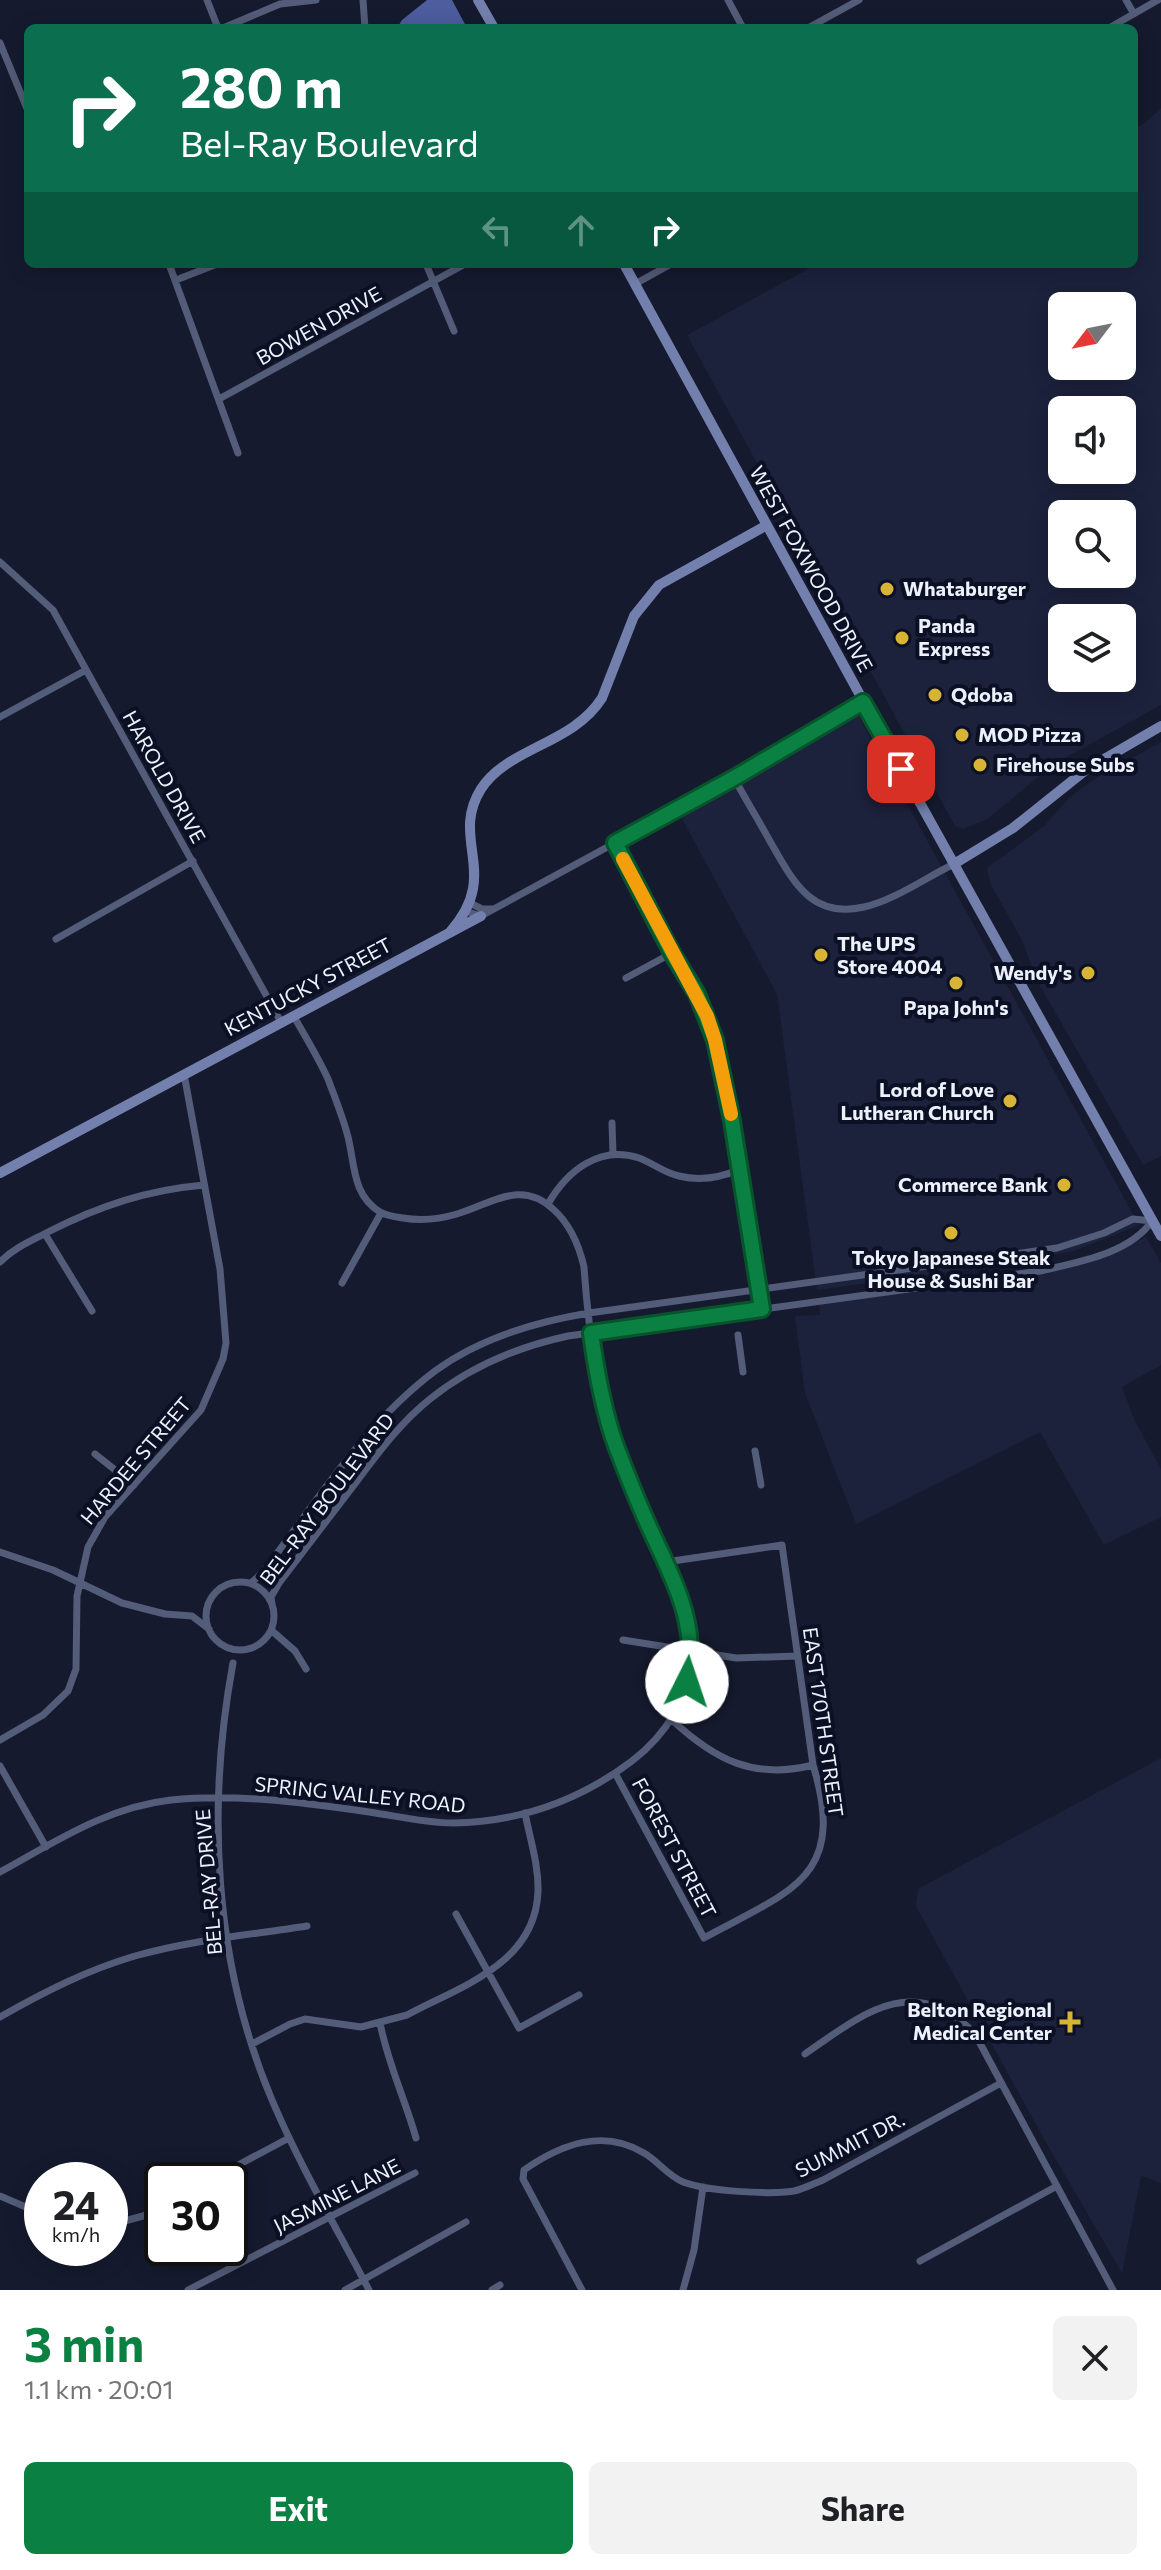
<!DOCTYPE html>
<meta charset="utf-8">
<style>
:root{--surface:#fff;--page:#f2f2f2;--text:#202124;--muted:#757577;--accent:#0b8043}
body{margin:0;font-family:Commissioner,sans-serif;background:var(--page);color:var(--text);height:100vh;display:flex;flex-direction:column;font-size:30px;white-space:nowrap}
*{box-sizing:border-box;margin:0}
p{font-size:26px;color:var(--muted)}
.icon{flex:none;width:44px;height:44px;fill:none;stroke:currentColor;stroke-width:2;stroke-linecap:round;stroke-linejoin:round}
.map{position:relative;height:2290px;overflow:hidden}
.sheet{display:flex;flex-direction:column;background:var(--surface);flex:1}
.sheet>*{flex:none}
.banner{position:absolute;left:24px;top:24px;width:1114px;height:244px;border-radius:12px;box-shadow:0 4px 20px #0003;background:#0b6e4f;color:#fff;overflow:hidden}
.needle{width:52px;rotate:238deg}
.controls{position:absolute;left:1048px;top:292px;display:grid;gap:16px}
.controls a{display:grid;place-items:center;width:88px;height:88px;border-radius:12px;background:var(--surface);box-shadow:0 4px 20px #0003;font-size:40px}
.speed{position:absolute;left:24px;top:2162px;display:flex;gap:16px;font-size:40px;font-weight:700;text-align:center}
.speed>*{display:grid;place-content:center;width:104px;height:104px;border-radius:50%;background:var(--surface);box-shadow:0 4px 20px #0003;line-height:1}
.speed small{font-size:20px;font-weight:400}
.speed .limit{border:4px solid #111;border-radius:12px;background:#fff;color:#111}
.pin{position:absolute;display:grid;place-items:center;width:68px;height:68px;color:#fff;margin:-34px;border-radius:16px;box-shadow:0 4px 12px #0006}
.me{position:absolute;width:88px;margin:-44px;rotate:4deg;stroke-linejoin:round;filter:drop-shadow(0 0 6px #0008)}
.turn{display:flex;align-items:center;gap:28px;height:168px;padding:0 24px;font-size:36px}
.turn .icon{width:104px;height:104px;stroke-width:2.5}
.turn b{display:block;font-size:56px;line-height:68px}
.lanes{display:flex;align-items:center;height:76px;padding:0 24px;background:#0003;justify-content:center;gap:40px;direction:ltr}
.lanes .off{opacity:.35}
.round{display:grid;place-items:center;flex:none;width:84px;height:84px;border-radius:12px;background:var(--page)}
.head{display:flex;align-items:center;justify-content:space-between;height:136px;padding:0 24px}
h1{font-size:48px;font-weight:700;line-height:60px;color:var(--accent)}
.cta{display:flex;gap:16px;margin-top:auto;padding:16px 24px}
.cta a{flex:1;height:92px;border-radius:12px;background:var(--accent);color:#fff;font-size:32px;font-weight:700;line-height:92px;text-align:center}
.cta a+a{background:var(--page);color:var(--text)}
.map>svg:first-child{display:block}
.built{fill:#1c223c;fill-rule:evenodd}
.water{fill:#4d5d9e}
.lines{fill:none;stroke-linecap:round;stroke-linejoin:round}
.street{stroke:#535c78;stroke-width:7}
.secondary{stroke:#7380ae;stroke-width:10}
.route-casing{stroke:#07532c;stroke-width:20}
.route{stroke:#0b8043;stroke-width:14}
.slow{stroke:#f59e0b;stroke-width:14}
.poi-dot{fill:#d8b434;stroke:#0c1024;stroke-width:3}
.labels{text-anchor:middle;stroke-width:8;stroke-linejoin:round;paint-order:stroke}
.street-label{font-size:20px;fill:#edf1fc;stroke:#0c1024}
.poi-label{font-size:20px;font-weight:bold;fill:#edf1fc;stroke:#0c1024;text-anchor:start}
</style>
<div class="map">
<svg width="1161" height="2290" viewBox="0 0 1161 2290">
<rect width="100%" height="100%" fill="#151a2e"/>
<path class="built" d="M1161 108V705L1054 764 986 820 963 829 955 826 687 335 817 264H1134V129L1145 123ZM1062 306H1122V366H1062ZM1062 410H1122V470H1062ZM1062 514H1122V574H1062ZM1062 618H1122V678H1062Z
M857 713 1139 1225 1074 1251 942 1273 817 1290 777 994 680 815Z
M1161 742V1156L1143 1165 1036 979 1023 942 990 883 987 868 1044 826 1070 797 1096 778Z
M1146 1237 1161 1263V1365L1122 1387 1134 1419 1161 1469V1517L1104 1545 1040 1432 856 1524 805 1393 795 1316 820 1315 819 1304 1099 1259Z
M1161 1758V2183L1141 2176 1122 2273 1044 2139 916 1906 918 1889Z"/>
<path class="water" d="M427 0H452L467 28H397L402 20Z"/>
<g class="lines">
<path class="street" d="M207 0 218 28
M363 0 365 28
M728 0 743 28
M1126 0 1134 14
M223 28 280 4 316 0
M808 28 859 0
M1109 28 1158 0
M0 43 28 111
M169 264 238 453
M426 264 454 331
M176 280 217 264
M635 284 671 264
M219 399 465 264
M0 562 53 610 281 1022
M0 717 86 670
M734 778C746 800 759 821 771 843 793 881 811 919 864 907 893 901 927 877 954 864
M615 843 672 953 697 994 715 1040 732 1121 762 1309
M470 903 482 909H492
M465 911 481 916 734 778 863 702
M56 939 193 861
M626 978 672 953
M612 1123 613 1154
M548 1204C567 1171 599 1145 639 1158 653 1163 664 1173 679 1176 699 1181 720 1178 740 1169
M45 1234 92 1311
M0 1262C14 1248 31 1241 48 1232 99 1206 147 1190 204 1185
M342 1283 381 1213
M738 1335 743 1372
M755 1451 761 1485
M95 1454 134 1485
M0 1552 53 1570 122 1603 165 1614 192 1616 209 1629
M206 1616a34 34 0 1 1 68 0a34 34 0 1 1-68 0Z
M251 1583 263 1572C316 1503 364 1424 435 1371 480 1338 534 1322 589 1313L1057 1248 1104 1233 1133 1219 1152 1221
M272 1604 271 1597 279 1583C305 1549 331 1515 357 1481 379 1452 401 1422 430 1399 471 1366 517 1347 568 1336L1040 1271C1078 1262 1129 1254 1152 1221
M271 1630 295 1651 306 1669
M623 1640 736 1658 797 1656
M233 1663C206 1809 214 1963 272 2100 300 2166 336 2227 369 2290
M672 1720C715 1760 754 1780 813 1765
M0 1740 43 1715 68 1691 76 1669 77 1596 88 1547 105 1517 201 1410 223 1359 226 1343 220 1269 184 1074
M0 1766 46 1847
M615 1773 704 1938C789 1891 848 1879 813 1765L782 1545 666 1562
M0 1872C55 1842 107 1807 171 1800 236 1793 305 1803 369 1812 397 1816 425 1823 453 1823 519 1822 580 1800 632 1761 666 1735 691 1696 691 1654 691 1606 669 1570 650 1529 637 1502 626 1473 616 1445 596 1389 588 1326 584 1267 579 1245 571 1225 553 1209 521 1179 491 1204 457 1214 440 1219 421 1221 403 1218 396 1217 387 1216 380 1212 352 1195 355 1164 348 1137 343 1117 335 1098 328 1079 318 1057 305 1036 293 1015
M456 1914 519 2028 579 1995
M0 2017C44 1992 87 1970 135 1956 191 1940 250 1935 307 1926
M380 2023C388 2064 405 2099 416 2138
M252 2044 290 2024 305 2019 361 2027 407 2015C461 1986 535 1964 538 1892 539 1866 530 1839 525 1813
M805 2054C861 2015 914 1970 975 2034L1113 2290
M210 2180 289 2138
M0 2196 42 2214
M110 2225 143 2216 162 2206
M920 2261 1057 2186
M188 2290 415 2173
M345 2290 466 2222
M492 2290 500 2285
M582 2290 523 2179 524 2170C561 2144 603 2128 644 2153 658 2161 667 2175 683 2182 707 2191 768 2195 794 2191 803 2189 813 2184 823 2180L1001 2083
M683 2290 694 2250 703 2187"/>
<path class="secondary" d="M478 0 494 28
M624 264 866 706 1161 1236
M954 864 1013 828 1087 769 1161 726
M450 932C502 874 449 840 481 789 508 747 572 745 602 698L634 616 659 585 767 525
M0 1173 481 916"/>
</g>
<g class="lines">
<g class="route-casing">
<path id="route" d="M687 1682C699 1625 674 1581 651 1531 638 1503 627 1475 616 1446 603 1410 596 1370 591 1333L762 1309 732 1121 715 1040 697 994 672 953 615 843 734 778 863 702 901 769"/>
</g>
<use href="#route" class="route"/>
<path class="slow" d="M623 859 707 1016 715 1040 731 1114"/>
</g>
<g class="poi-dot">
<circle cx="887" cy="589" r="8"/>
<circle cx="902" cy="638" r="8"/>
<circle cx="935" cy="695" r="8"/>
<circle cx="962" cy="735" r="8"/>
<circle cx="980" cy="765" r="8"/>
<circle cx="821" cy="955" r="8"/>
<circle cx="1088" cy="973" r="8"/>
<circle cx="956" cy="983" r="8"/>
<circle cx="1010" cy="1101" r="8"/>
<circle cx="1064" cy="1185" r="8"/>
<circle cx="951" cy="1233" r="8"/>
<path d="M1066 2010h8v8h8v8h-8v8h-8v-8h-8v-8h8z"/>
</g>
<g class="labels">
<g class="street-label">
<text transform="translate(319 326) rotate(-29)" y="7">BOWEN DRIVE</text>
<text transform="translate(811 569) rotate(61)" y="7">WEST FOXWOOD DRIVE</text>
<text transform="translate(164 777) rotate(61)" y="7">HAROLD DRIVE</text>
<text transform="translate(308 987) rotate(-28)" y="7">KENTUCKY STREET</text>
<text transform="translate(136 1461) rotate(-50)" y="7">HARDEE STREET</text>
<text transform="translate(327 1499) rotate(-53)" y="7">BEL-RAY BOULEVARD</text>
<text transform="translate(823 1722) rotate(82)" y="7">EAST 170TH STREET</text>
<text transform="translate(360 1795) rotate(6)" y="7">SPRING VALLEY ROAD</text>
<text transform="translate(674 1848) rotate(62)" y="7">FOREST STREET</text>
<text transform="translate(209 1882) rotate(-95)" y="7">BEL-RAY DRIVE</text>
<text transform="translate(850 2145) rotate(-27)" y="7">SUMMIT DR.</text>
<text transform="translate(337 2196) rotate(-27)" y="7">JASMINE LANE</text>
</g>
<g class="poi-label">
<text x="903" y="596">Whataburger</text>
<text x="918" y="633">Panda<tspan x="918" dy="23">Express</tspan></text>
<text x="951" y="702">Qdoba</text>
<text x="978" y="742">MOD Pizza</text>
<text x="996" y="772">Firehouse Subs</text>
<text x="837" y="951">The UPS<tspan x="837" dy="23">Store 4004</tspan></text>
<text x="1072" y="980" text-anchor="end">Wendy's</text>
<text x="956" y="1015" text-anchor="middle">Papa John's</text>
<text x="994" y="1097" text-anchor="end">Lord of Love<tspan x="994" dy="23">Lutheran Church</tspan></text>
<text x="1048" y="1192" text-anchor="end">Commerce Bank</text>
<text x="951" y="1265" text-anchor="middle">Tokyo Japanese Steak<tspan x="951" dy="23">House &amp; Sushi Bar</tspan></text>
<text x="1052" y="2017" text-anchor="end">Belton Regional<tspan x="1052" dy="23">Medical Center</tspan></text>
</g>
</g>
</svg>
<div class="controls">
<a><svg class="needle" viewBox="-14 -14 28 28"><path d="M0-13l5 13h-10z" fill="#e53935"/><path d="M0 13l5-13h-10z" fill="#757577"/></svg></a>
<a><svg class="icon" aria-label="sound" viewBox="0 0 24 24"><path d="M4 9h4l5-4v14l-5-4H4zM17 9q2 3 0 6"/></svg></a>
<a><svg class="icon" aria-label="search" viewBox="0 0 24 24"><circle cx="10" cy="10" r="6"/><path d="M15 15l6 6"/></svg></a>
<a><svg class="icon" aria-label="layers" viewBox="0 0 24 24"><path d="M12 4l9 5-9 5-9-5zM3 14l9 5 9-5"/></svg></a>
</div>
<div class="speed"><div>24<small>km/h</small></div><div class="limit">30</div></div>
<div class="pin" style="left:901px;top:769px;background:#d93025"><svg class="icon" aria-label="arrive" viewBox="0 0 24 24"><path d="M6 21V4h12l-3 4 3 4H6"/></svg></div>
<svg class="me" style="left:687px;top:1682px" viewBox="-20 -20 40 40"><circle r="19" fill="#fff"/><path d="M0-13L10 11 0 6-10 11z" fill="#0b8043"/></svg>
<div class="banner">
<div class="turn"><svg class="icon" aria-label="right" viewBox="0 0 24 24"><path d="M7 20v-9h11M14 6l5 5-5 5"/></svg><div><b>280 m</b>Bel-Ray Boulevard</div></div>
<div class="lanes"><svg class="icon off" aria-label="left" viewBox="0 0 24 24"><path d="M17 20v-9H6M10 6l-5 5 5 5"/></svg><svg class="icon off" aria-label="ahead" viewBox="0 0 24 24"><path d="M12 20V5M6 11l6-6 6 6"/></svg><svg class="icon" aria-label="right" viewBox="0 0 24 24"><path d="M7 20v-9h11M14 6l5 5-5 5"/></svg></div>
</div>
</div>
<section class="sheet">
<div class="head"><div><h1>3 min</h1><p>1.1 km · 20:01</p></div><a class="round"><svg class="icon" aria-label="close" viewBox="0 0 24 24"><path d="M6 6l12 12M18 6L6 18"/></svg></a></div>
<div class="cta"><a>Exit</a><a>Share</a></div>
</section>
